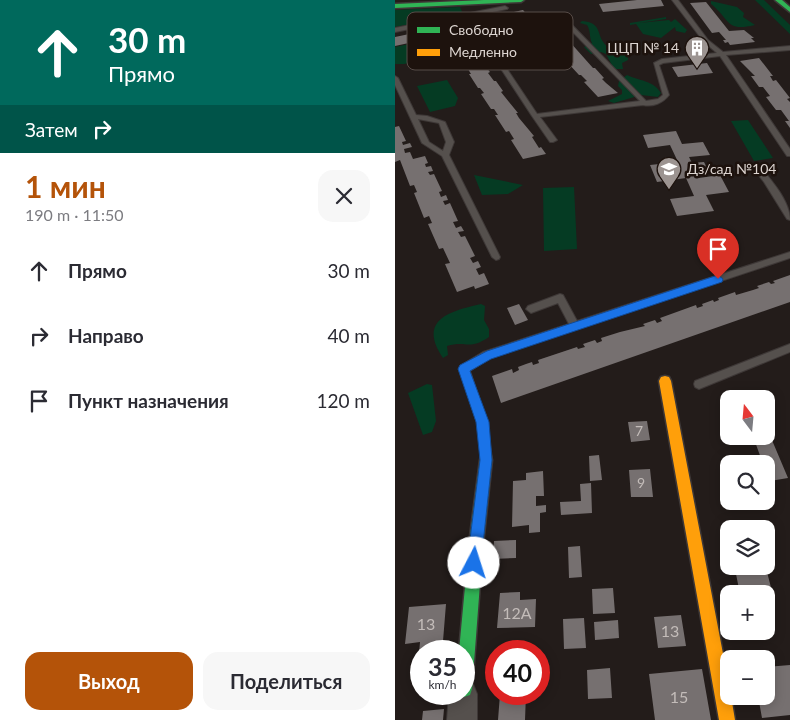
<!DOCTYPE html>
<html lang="ru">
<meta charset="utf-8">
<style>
:root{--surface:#fff;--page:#f7f7f7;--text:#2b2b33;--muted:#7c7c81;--accent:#b45309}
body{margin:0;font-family:Lato,sans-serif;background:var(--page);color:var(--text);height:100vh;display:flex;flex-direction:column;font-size:19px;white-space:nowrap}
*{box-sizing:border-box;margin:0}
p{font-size:16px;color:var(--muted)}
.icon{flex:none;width:28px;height:28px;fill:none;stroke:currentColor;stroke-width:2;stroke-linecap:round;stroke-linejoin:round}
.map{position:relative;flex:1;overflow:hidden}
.panel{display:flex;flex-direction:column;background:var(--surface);width:395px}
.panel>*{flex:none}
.banner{background:#00695c;color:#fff;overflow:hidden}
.needle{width:32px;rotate:344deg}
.tools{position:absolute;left:325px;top:390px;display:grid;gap:10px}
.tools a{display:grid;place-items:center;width:55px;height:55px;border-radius:10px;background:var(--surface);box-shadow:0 2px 12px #0003;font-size:25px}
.speed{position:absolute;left:15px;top:640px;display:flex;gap:10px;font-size:25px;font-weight:700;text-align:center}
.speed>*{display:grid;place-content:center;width:65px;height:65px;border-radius:50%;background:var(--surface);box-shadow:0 2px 12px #0003;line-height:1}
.speed small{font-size:12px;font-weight:400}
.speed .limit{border:8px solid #d22;background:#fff;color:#111}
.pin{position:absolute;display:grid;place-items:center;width:42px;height:42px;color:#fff;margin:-51px -21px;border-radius:50% 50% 50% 0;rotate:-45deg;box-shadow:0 0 5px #0007}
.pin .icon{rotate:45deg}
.me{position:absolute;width:55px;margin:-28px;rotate:5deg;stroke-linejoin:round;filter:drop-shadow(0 0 4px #0008)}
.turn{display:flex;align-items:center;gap:18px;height:105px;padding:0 25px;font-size:22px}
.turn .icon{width:65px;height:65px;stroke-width:2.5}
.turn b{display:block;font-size:35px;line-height:42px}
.then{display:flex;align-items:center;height:48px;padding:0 25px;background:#0003;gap:10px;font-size:19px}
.round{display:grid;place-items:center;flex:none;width:52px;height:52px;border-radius:15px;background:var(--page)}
.summary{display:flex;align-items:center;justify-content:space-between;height:85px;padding:0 25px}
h1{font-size:30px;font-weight:700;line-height:38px;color:var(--accent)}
.button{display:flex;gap:10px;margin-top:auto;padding:10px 25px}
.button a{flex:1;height:58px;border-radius:15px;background:var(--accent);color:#fff;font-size:20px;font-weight:700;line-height:58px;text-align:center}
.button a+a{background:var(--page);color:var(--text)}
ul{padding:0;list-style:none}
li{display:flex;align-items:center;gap:15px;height:65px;padding:0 25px}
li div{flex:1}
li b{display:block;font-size:19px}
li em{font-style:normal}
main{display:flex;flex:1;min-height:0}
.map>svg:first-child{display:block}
.green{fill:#053b23}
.building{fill:#767070}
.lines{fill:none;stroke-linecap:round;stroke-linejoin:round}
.lane-casing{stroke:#3e3837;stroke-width:2}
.street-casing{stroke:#3e3837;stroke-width:2}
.fast-casing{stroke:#3e3837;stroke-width:3}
.slow-casing{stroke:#3e3837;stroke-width:3}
.lane{fill:#55504d;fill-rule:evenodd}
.street{fill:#55504d;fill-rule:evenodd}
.fast{fill:#30b455;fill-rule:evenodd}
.slow{fill:#ff9f0a;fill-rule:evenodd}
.route{fill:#1a73e8;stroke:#114b97}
.labels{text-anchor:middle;stroke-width:5;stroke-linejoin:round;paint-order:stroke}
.far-poi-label{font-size:14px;fill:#ddd5d1;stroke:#1d120d;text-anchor:end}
.number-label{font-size:14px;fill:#c3bcb9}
.near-number-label{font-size:16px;fill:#c3bcb9}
.key{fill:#1d120d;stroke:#574c48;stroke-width:1}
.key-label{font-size:14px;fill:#ddd5d1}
</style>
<main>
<section class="panel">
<div class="banner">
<div class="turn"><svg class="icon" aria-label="ahead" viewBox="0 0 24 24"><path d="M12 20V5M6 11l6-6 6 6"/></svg><div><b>30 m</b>Прямо</div></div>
<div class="then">Затем<svg class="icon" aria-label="right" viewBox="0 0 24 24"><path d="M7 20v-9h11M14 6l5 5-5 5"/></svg></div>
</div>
<div class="summary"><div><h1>1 мин</h1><p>190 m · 11:50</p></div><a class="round"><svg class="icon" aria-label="close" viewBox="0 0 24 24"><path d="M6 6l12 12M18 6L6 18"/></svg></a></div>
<ul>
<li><svg class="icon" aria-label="ahead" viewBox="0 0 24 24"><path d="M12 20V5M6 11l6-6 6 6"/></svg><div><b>Прямо</b></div><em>30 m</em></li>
<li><svg class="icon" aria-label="right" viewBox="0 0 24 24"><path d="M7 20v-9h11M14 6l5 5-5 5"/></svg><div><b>Направо</b></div><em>40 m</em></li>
<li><svg class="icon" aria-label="arrive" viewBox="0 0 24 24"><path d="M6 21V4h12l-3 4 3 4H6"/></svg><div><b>Пункт назначения</b></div><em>120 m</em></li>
</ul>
<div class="button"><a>Выход</a><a>Поделиться</a></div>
</section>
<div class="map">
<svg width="395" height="720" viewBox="0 0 395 720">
<rect width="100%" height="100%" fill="#231c1a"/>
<path class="green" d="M360 0H369L395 25V34Z
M316 1 342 7 349 13 348 17 360 25C330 32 336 20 316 4Z
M65 7 68 14 0 27V10Z
M271 17V19L244 23 274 20 276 22 280 19 292 30 290 33 281 31 280 27 266 38 248 34 241 24 235 25V23Z
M132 19 116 34 27 60 9 64H0V47Z
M187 21C210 23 199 37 214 48 219 53 227 54 233 55V60L227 63 228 69H219L211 54 206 52 196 54 189 47 197 43C194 37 196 31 192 25L185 23Z
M232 75C244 81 258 80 266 93L263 97 246 95 219 103 213 101 227 94V90L223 86 224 81Z
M52 80 63 98 60 106 35 112 22 86Z
M353 120 378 158 359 161 336 121Z
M79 175 128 185 113 194 87 195Z
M179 187 182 249 149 251 148 188Z
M86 304 90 306 89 320 94 329V337C73 351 72 340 52 346L53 355 48 358C22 320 55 311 86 304Z
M32 384 37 385 41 421 37 432 28 435 13 393Z"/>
<path class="building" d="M242 0H266L269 6 208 12 204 4Z
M311 2 334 31 349 30 359 38H356L360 42 335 45 333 42 330 43 328 40H331L324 32 317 33 295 3Z
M128 10 134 17 0 46V37Z
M158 23 198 68H200L209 78 207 79 211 83 223 93 203 97 189 82 192 81 186 75H184L172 62 174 61 170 57H168L157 44H159L142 27Z
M80 50 83 55H81L95 72 93 73 99 81H101L108 91 106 92 110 97 123 113H121L124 118 139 136 137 137 144 148 146 147 151 154 128 159 116 140 119 139 114 131 111 132 100 115H103L99 109H96L86 94 89 93 85 88H83L74 74H76L73 69 71 70 62 55Z
M364 58 378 76H375L378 81 381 80 395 98 392 99 395 102V128L390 121H394L386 110H381L371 97 375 96 368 87H364L356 76H360L345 61Z
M312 63 318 73 283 77 277 67Z
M4 126 11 141 7 142 8 145 15 143 17 147 9 149 10 153 15 152 18 159 30 156 33 163 30 164 31 167 36 166 38 171 33 172 35 175 39 174 47 191 44 192 46 197 51 195 53 200 48 201 50 205 55 203 63 221 58 222 61 228 66 226 69 231 63 232 66 237 70 236 80 256 75 258 78 263 83 261 86 267 81 269 84 275 89 273 94 284 80 289 79 286 62 292 50 264 55 263 48 248 44 249 33 224 37 223 34 216 29 218 19 193 22 192 19 185 15 186 5 160 0 162V127Z
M281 131 287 144 308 142 315 155 294 157 297 163 309 162 314 172 302 173 304 178 325 175 334 192 311 195 319 211 282 216 275 199 299 196 291 178 262 182 255 165 283 162 275 145 253 148 248 135Z
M395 275V302L106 403 97 376 117 369 118 373 124 370 123 367 131 364 137 362 138 365 144 363 143 360 182 347 183 349 190 347 188 344 200 340 202 343 207 341 206 338 225 332 250 326 248 324 260 320 262 323 267 321 265 318 301 305 302 308 308 306 307 304 318 300 319 302 324 300 323 298 340 292 341 295 358 290 364 288 362 286 374 282 376 284 380 283 378 281Z
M124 304 133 320 120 325 112 308Z
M356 390 360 399H343L340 392Z
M252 421 255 440 236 442 233 422Z
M371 426 393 478 375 481 371 471V464H368L358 436H371Z
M204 455 207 480 195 481 194 456Z
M255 469 258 497H236L234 470Z
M148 471 149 496H141V506L151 505V512L145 513V532L134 533V525L117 527 118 481 131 480V473Z
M196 483 197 513 166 515 165 502 186 501 185 484Z
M121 540V558L98 559 99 541Z
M185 546 187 577 174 578 173 547Z
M372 572 380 603 371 604V594H345L341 574Z
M218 588 220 613 198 614 197 589Z
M125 592V600L141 599 140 627 102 628 105 593Z
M51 604 48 641 37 642 36 651 24 653 25 642 10 644 14 607Z
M286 615 291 646 263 648 259 617Z
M189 618 191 648 169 649 168 619Z
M223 620 224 638 200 640 199 622Z
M395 665V715L367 718 363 696H371V667Z
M215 668 217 698 193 699 192 670Z
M307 669 316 720H260L254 674Z
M105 694H131L130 720H103Z
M49 709 48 720H27L28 711Z"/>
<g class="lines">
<g class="lane-casing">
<path id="lane" d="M277 0H283L313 40 328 52 395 46V50L331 55 395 149V156H392L325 56 268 63 264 65 274 95C268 103 258 107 248 105L145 117 162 140 158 142H155L137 116 99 58 104 57 142 114 245 101 173 27 178 26 251 101 263 99 268 95 259 63 267 59 322 53 309 42Z
M110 6 113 8 112 9 0 32V28Z
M0 76 3 78 21 115 32 116 50 122 59 142 54 155 105 257 104 259 101 260 97 257 47 156 27 143 0 85ZM23 119 44 123 51 142 48 151 34 142Z
M346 166 366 168C378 182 395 202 395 220L392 219 369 182 361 172 346 170Z
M395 252V258L95 358 75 371 92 422 97 459 95 463 91 464 87 463 82 422 64 369 65 366 88 352 174 324 163 303 136 313 131 309 133 306 165 294 168 295 182 321Z
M395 344V352L304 389 300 387 299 384 300 381Z"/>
</g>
<g class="street-casing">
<path id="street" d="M69 680 78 684 82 694V720H52L54 694H69Z"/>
</g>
<g class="fast-casing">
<path id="fast" d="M89 0H129L126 2 0 8V4Z
M380 0H387L395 7V12Z
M91 454 96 456 97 460 88 544 77 689 75 695 69 697 63 694H69V651H64L74 544 85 460 86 456Z"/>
</g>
<g class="slow-casing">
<path id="slow" d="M270 376 274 377 276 381 334 685V696H336L340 720H324L264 381 266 377Z"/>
</g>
<use href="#lane" class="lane"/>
<use href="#street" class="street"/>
<use href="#fast" class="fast"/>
<use href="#slow" class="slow"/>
</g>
<path class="route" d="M323 275 328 279 327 282 96 359 75 371 94 422 97 460 86 563 84 568 79 571 74 568 72 563 85 460 81 422 63 369 65 365 92 351Z"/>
<defs>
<g id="building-pin" transform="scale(1.25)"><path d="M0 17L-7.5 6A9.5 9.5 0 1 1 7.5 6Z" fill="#9c9491" stroke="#1d120d"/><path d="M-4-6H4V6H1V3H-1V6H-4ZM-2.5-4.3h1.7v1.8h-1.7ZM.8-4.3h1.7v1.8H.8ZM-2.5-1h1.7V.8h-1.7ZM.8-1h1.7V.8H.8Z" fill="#fff"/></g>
<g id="school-pin" transform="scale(1.25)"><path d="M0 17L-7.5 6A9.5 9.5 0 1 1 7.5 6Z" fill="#9c9491" stroke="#1d120d"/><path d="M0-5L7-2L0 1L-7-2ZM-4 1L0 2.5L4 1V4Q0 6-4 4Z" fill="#fff"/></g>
</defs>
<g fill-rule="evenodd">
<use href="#building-pin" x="302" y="48"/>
<use href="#school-pin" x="274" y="169"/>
</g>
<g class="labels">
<g class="far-poi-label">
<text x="284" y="53">ЦЦП № 14</text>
<text x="292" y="174" text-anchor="start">Дз/сад №104</text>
</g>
<g class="number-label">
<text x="244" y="436">7</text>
<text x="246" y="488">9</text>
</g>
<g class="near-number-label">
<text x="122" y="619">12А</text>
<text x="31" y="630">13</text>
<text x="275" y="637">13</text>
<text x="284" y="703">15</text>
</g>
</g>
<rect x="12" y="12" width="166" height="58" rx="8" class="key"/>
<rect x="22" y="27" width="23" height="6" fill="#30b455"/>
<rect x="22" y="49" width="23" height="7" fill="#ff9f0a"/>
<g class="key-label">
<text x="54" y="35">Свободно</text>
<text x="54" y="57">Медленно</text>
</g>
</svg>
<div class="tools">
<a><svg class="needle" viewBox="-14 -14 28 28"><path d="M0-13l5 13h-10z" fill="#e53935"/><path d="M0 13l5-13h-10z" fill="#7c7c81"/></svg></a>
<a><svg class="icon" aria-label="search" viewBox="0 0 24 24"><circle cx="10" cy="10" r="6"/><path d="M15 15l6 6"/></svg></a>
<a><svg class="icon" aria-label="layers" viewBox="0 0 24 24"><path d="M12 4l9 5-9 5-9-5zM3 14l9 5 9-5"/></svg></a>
<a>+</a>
<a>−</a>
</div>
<div class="speed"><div>35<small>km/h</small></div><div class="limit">40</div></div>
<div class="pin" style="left:323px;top:279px;background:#d93025"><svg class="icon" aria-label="arrive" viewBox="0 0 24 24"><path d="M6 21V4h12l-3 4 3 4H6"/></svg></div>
<svg class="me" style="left:79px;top:563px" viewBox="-20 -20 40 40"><circle r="19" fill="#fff"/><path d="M0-13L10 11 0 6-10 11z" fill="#1a73e8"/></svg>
</div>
</main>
